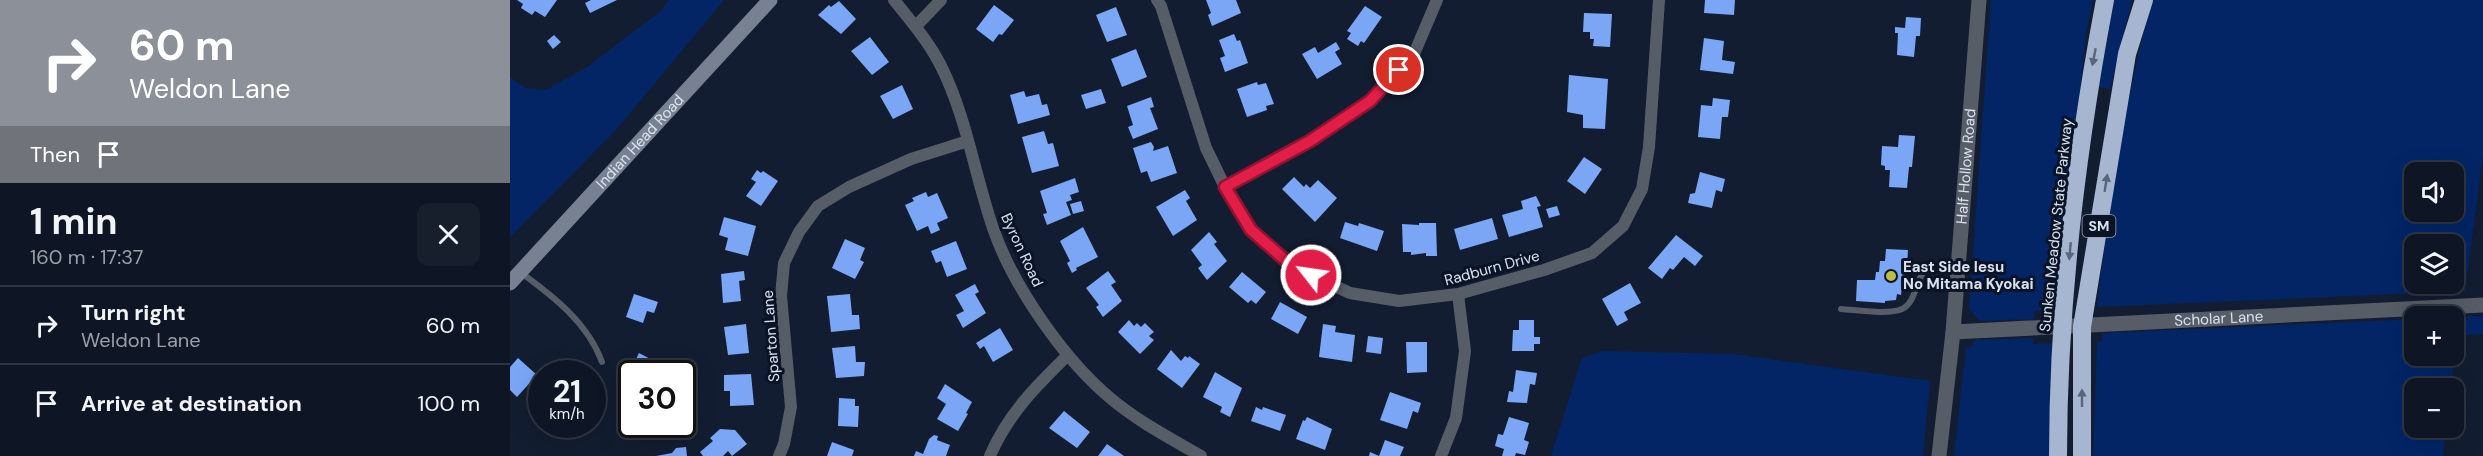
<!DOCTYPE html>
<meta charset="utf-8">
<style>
:root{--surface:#0e1625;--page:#171f2d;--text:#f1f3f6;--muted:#9b9fa7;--line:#2e3542}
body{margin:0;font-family:"DM Sans",sans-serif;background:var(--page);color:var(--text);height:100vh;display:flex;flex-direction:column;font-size:22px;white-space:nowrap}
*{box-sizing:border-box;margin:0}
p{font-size:20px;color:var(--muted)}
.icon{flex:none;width:33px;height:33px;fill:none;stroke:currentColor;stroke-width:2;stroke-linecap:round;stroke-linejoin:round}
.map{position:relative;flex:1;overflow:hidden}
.drawer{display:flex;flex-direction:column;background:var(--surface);width:510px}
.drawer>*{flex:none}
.hud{background:#8c9099;color:#fff;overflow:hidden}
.fabs{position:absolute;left:1894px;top:162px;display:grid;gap:12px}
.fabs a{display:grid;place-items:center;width:60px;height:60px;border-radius:12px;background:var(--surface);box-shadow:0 6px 24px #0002,0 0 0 2px var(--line);font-size:30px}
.speed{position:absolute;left:18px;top:360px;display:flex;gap:12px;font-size:30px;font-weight:700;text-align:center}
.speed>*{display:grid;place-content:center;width:78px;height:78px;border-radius:50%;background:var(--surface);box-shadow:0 6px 24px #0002,0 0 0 2px var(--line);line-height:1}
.speed small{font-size:15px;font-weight:400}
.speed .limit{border:3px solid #111;border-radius:9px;background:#fff;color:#111}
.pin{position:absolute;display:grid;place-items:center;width:51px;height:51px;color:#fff;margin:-26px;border:3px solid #fff;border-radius:50%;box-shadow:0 2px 6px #0007}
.me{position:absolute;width:66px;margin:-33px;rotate:300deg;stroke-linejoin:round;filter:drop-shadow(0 0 4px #0008)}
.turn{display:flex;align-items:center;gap:21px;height:126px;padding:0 30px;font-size:27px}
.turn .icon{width:78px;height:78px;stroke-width:2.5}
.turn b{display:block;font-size:42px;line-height:51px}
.then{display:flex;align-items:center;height:57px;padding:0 30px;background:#0003;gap:12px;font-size:22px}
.round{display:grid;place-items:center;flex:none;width:63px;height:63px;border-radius:12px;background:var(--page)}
.overview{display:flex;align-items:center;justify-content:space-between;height:102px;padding:0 30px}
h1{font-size:36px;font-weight:700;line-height:45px}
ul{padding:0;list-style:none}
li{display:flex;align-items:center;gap:18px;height:78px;padding:0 30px;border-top:2px solid var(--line)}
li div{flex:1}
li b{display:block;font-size:22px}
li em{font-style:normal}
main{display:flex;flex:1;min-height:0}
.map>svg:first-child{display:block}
.green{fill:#032566;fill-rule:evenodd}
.building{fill:#7aa6f5}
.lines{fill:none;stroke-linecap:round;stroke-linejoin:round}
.service{stroke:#575d67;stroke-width:6}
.minor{stroke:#575d67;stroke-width:12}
.tertiary{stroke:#575d67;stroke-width:15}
.secondary{stroke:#778191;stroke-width:15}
.motorway{stroke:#a7b6d0;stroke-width:18}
.oneway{fill:#58657b}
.route-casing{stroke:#92132f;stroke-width:15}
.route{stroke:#e11d48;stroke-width:10}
.poi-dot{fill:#bbc045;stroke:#0a1426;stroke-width:2}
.labels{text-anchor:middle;stroke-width:6;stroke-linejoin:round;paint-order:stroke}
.shield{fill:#0a1426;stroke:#9ca4b3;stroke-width:1.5}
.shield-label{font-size:14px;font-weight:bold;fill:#dae2ef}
.street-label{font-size:15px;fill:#dae2ef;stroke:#0a1426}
.poi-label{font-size:15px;font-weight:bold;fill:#dae2ef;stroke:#0a1426;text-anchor:start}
</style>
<main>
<section class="drawer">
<div class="hud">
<div class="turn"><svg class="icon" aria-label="right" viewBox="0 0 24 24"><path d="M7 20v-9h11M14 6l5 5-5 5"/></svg><div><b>60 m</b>Weldon Lane</div></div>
<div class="then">Then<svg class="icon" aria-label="arrive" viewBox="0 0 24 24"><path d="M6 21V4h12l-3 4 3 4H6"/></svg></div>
</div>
<div class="overview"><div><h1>1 min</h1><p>160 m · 17:37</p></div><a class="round"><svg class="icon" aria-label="close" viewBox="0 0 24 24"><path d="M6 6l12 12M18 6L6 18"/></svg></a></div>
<ul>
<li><svg class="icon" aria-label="right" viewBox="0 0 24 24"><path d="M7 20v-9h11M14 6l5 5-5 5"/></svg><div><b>Turn right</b><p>Weldon Lane</p></div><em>60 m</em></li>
<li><svg class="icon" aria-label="arrive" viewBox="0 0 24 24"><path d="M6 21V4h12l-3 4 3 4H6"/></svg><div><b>Arrive at destination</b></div><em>100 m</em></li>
</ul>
</section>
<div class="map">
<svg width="1973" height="456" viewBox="0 0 1973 456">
<rect width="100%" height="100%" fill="#131d31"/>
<path class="green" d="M158 0H214L106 130 0 237V77L15 88 36 90 77 67 152 10Z
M1481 0H1583L1576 34 1554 248H1547L1548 309 1524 311V319L1470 321 1459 309Z
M1604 0H1622L1600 89 1589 87Z
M1642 0H1973V155L1955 291 1587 307C1599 203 1615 101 1642 0ZM1905 172H1944V212H1905ZM1905 244H1944V284H1905Z
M1973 316V334L1947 336 1941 388H1905V428H1936L1933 456H1583L1587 342 1592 341 1593 333 1905 319V356H1944V317Z
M1523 338V344L1547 343 1539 425V456H1444L1456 348 1464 345V340Z
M1093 351 1223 354 1420 381 1413 456H1041L1072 358Z"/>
<path class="building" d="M7 0H47L35 17 25 11 22 15 11 8 13 4Z
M81 0H107L80 13 75 3Z
M696 0H726L731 13 702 26 698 15 701 13Z
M1195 0H1225L1224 15 1194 13Z
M329 1 346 19 331 34 308 15 319 5 321 7Z
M484 5 504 20 492 35 489 34 483 42 466 29Z
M855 6 872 17 854 43 851 41 848 46 837 39 841 33 837 31Z
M606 7 617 35 597 42 586 15Z
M1074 13 1102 14 1100 47 1083 46 1084 39H1080V32H1073Z
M1396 17 1411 18 1410 36H1406L1404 57 1387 55 1388 33H1385V27L1395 28Z
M724 34 727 41 730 40 738 63 715 72 710 58 715 56 709 40Z
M44 35 51 42 43 49 37 41Z
M360 37 379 62 362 75 341 51Z
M1194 38 1214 41 1212 60 1225 62 1223 74 1190 70Z
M826 42 830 49 825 52 832 64 807 79 792 54 805 47 808 53Z
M626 49 637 77 612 87 601 59Z
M1059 75 1098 79 1095 129 1073 128V115L1057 112Z
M747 82 748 85 756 83 764 104 756 106 757 110 737 117 727 89Z
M392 85 403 109 383 119 370 96Z
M591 89 596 103 576 109 571 95Z
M514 91 516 97 529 94 532 105 537 104 540 115 508 124 500 95Z
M641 97 644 107 640 108 648 129 623 139 618 127 623 125 617 106Z
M1203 98 1220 100 1218 117H1212L1210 139 1188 137 1191 105 1202 106Z
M534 131 538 144 543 143 549 166 522 173 512 137Z
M1389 135 1405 136 1402 167H1399L1397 188 1379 187 1380 170H1375V166L1371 165 1372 146 1388 147Z
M641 142 644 147 643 151 658 146 667 173 641 182 637 171 631 173 623 148Z
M1074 157 1092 169 1075 194 1057 181Z
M247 170 251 173 253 171 268 181 251 206 236 196 246 182 241 179Z
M1190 172 1215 179 1212 192 1206 190 1202 208 1178 203 1180 194 1185 193Z
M784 177 794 187 796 184 800 188 808 180 827 198 805 222 772 189Z
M565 178 569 192 560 195 562 200 556 202 561 215 537 225 533 214 537 213 530 191Z
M675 190 680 198 676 201 687 220 663 236 646 207Z
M416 192 418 197 427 193 438 218 427 223 430 230 421 234 418 226 407 231 395 205 404 201 402 198Z
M1026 196 1031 206 1027 207 1033 227 999 237 992 215 1013 209 1011 201Z
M571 201 574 211 563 214 560 204Z
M1047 206 1050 215 1039 218 1036 209Z
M214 217 246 226 238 256 215 250 218 238 209 235Z
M982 218 988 239 950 250 944 229Z
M835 222 848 226 849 223 874 231 867 251 830 238Z
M909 223H926L927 256H916V253L901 255V252H893L892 224 909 225Z
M573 227 588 257 566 268 567 270 562 273 557 263 560 261 550 241Z
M699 232 707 242 704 244 717 261 697 280 688 268 692 265 681 250Z
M1166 235 1193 256 1185 266 1174 257 1163 270 1160 268 1152 279 1138 268Z
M335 239 355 248 350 260 354 262 345 279 322 268Z
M446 241 457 269 437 277 431 261 426 263 421 251Z
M1376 249 1398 250 1396 286H1392L1391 295 1387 294 1386 300 1375 301V303L1346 301 1347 280H1365L1366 272H1369L1370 261H1375Z
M234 271 235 280 229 281 231 301 213 303 211 274Z
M598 271 606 282 601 285 612 301 593 317 586 307 589 305 576 288Z
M732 272 756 292 746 304 741 300 738 303 719 287Z
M1120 283 1131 303 1114 312 1118 320 1107 326 1092 299Z
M465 284 469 292 465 294 476 313 453 328 446 315 454 311 445 295Z
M124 294 148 302 144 313 137 311 133 323 116 317Z
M340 294 342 315H349L350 329 321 332 317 296Z
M770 302 797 317 788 334 761 319Z
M619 320 624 326 627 323 631 327 635 323 644 332 639 336 644 340 630 354 608 332Z
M1009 320H1024V337H1030V344H1024V351H1002L1003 330H1009Z
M236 324 239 353 218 355 214 327Z
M813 324 826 326 825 332 845 335 842 362 809 357Z
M490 328 503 350 483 362 474 346 470 349 466 343Z
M858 336 873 338 871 354 856 352Z
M896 342H917V372L897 373Z
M345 346 346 362H355L354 376 326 378 322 348Z
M661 350 671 361 675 356 678 358 679 356 690 364 672 388 647 369Z
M129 353 150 364 145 374H122V399L110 393Z
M8 358 27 375 7 397 0 390V367Z
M1006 370 1027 373 1025 385 1020 384 1017 403 997 402 999 391 1003 392Z
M705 372 732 388 720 417 710 412 712 407 693 397Z
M241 374 244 405 220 406V391H214V375Z
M435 384 462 402 456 413 458 414 448 431 427 419 436 404 427 398Z
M880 392 911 403 908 413 903 411 897 429 870 420Z
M329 398 345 399V406H349L348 427 328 426Z
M746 407 752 410 753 407 776 415 770 431 741 421Z
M554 411 580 432 567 448 539 428Z
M797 417 822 429 815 450 786 439 793 420 795 421Z
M999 417 1019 423 1014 440 1019 442 1015 455 1006 453 1005 456H992L994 449 985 446 988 434 993 435Z
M210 429 225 430 237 444 222 456 218 451 213 456H193L190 452 203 441 200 438Z
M424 435 428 436 427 440 440 445 436 456H404L406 451 413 454 419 439Z
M875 440 894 447 890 456H859L860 452 869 456Z
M322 442 344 450 342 456H317Z
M597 444 614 456H588Z
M176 447 177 456H146L162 453 166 448Z"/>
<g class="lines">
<path class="service" d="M10 272C43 296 78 323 92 362
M1331 309C1347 310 1378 315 1392 309 1409 302 1404 269 1424 266 1431 265 1440 266 1447 267"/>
<path class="minor" d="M384 0C401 21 419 42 431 66 457 118 465 177 484 231 504 287 553 358 599 397 627 421 660 438 691 456
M647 0 651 6 696 148 715 187 741 230 782 266 840 293 889 301 948 294 1034 270 1082 253 1113 226 1132 189 1139 147 1149 0
M406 26 431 0
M715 187 800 141 860 101 904 54 927 0
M269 456 274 444 281 407 271 296 274 263 289 232 308 206 339 187 401 159 458 141
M480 456C497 415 527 385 558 355
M931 456 946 418 955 351 948 294"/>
<g class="tertiary">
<path id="s1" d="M1443 332 1973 305"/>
<path id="s2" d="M1429 456 1443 332 1469 0"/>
</g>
<path class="secondary" id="s3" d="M0 283 260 0"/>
<path class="motorway" d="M1548 456C1548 305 1567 148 1595 0
M1572 456V327L1617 54 1634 0"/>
</g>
<defs><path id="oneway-solid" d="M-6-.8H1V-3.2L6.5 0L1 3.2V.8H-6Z" transform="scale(1.5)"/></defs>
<g class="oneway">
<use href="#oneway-solid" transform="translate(1584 57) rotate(101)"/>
<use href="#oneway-solid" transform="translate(1596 183) rotate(-81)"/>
<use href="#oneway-solid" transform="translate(1560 251) rotate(95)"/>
<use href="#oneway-solid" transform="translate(1572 398) rotate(-90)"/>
</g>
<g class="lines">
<g class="route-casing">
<path id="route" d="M801 275 782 266 741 230 715 187 800 141 860 101 889 70"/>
</g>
<use href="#route" class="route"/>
</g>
<circle class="poi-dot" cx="1381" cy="276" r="6"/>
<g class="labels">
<rect class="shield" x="1572.5" y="215" width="33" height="22" rx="4.5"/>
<g class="shield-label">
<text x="1589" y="231">SM</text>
</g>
<g class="street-label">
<text dy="5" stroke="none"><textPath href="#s3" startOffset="192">Indian Head Road</textPath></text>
<text dy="5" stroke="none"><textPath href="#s2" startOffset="291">Half Hollow Road</textPath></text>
<text transform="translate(1546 225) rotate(-84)" y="5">Sunken Meadow State Parkway</text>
<text transform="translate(512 250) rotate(65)" y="5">Byron Road</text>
<text transform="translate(982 268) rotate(-15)" y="5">Radburn Drive</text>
<text dy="5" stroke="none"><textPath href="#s1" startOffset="266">Scholar Lane</textPath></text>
<text transform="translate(261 336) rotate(-94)" y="5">Sparton Lane</text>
</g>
<g class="poi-label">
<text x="1393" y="272">East Side Iesu<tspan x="1393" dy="17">No Mitama Kyokai</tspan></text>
</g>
</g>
</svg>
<div class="fabs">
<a><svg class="icon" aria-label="sound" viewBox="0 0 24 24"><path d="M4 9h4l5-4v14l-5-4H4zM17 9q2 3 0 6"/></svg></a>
<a><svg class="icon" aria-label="layers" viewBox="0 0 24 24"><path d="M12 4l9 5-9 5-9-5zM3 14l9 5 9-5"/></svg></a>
<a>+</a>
<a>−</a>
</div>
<div class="speed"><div>21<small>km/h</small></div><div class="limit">30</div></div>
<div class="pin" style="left:889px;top:70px;background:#d93025"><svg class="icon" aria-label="arrive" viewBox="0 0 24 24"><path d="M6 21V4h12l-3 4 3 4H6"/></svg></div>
<svg class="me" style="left:801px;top:275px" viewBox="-20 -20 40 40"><circle r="17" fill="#e11d48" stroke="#fff" stroke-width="3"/><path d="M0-11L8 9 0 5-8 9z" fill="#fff"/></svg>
</div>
</main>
